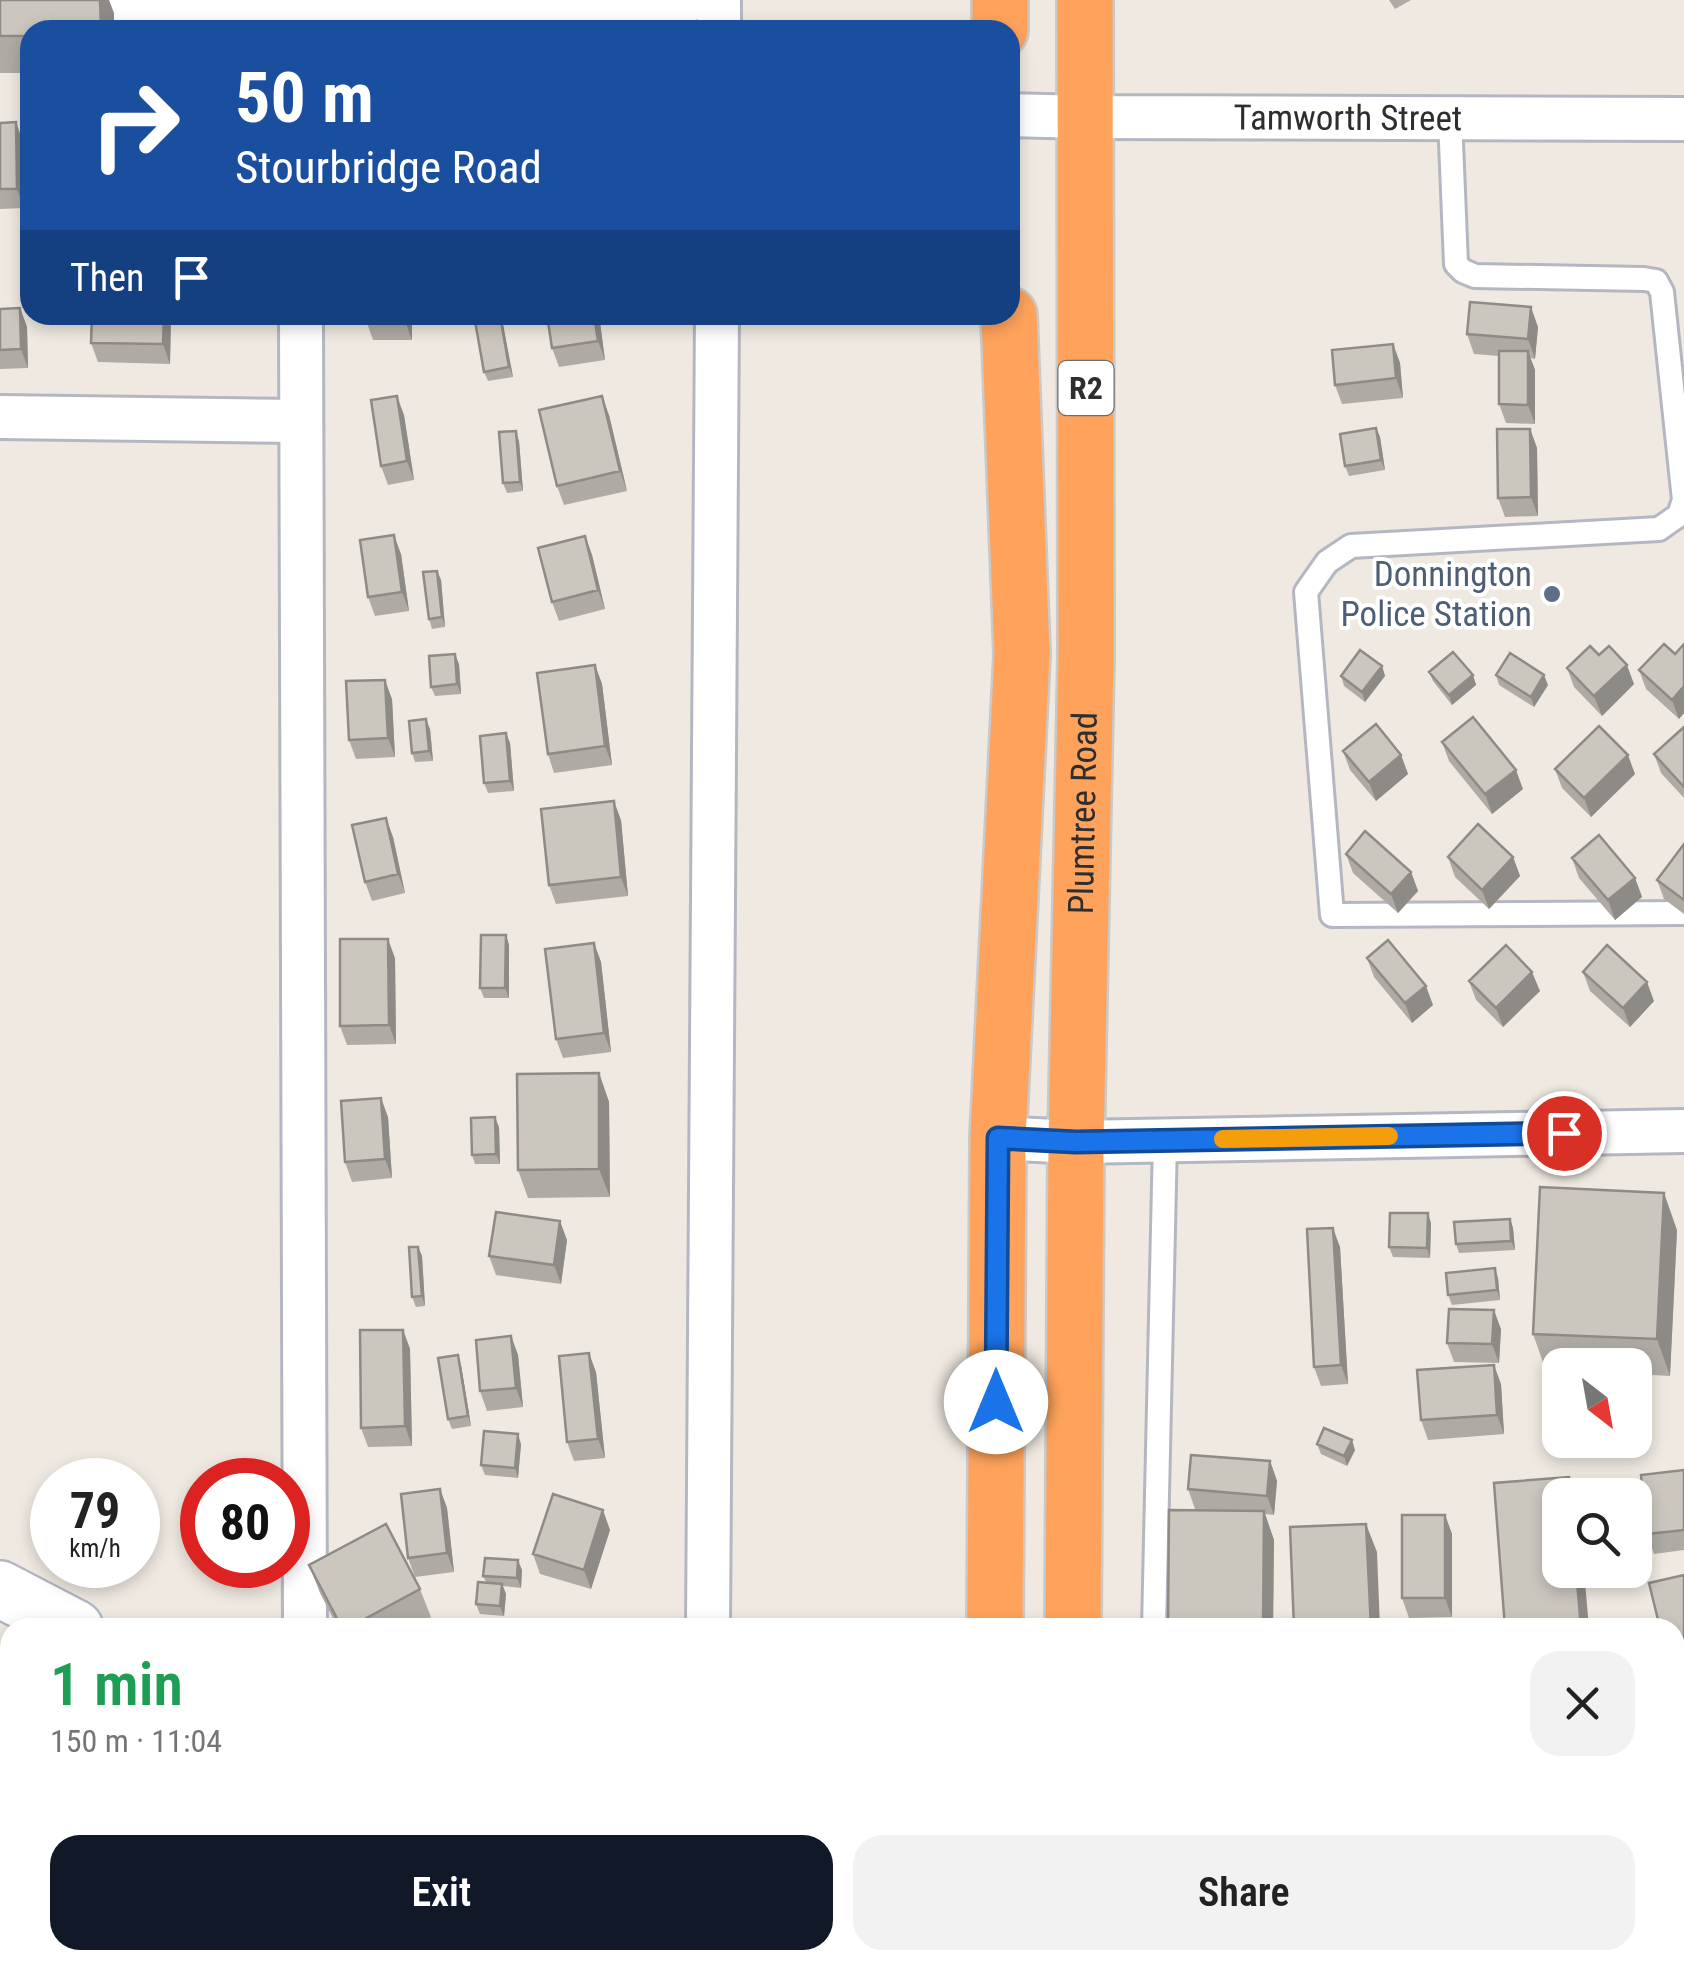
<!DOCTYPE html>
<meta charset="utf-8">
<style>
:root{--surface:#fff;--page:#f2f2f2;--text:#222;--muted:#767676;--accent:#111827}
body{margin:0;font-family:"Roboto Condensed",sans-serif;background:var(--page);color:var(--text);height:100vh;display:flex;flex-direction:column;font-size:38px;white-space:nowrap}
*{box-sizing:border-box;margin:0}
p{font-size:32px;color:var(--muted)}
.icon{flex:none;width:55px;height:55px;fill:none;stroke:currentColor;stroke-width:2;stroke-linecap:round;stroke-linejoin:round}
.map{position:relative;flex:1;overflow:hidden}
.drawer{position:absolute;left:0px;top:1618px;width:1685px;height:352px;display:flex;flex-direction:column;background:var(--surface);border-radius:30px 30px 0 0;box-shadow:0 5px 15px #0003}
.drawer>*{flex:none}
.banner{position:absolute;left:20px;top:20px;width:1000px;height:305px;border-radius:30px;box-shadow:0 5px 15px #0003;background:#1a4fa0;color:#fff;overflow:hidden}
.needle{width:65px;rotate:149deg}
.buttons{position:absolute;left:1542px;top:1348px;display:grid;gap:20px}
.buttons a{display:grid;place-items:center;width:110px;height:110px;border-radius:20px;background:var(--surface);box-shadow:0 5px 15px #0003;font-size:50px}
.speed{position:absolute;left:30px;top:1458px;display:flex;gap:20px;font-size:50px;font-weight:700;text-align:center}
.speed>*{display:grid;place-content:center;width:130px;height:130px;border-radius:50%;background:var(--surface);box-shadow:0 5px 15px #0003;line-height:1}
.speed small{font-size:25px;font-weight:400}
.speed .limit{border:15px solid #d22;background:#fff;color:#111}
.pin{position:absolute;display:grid;place-items:center;width:85px;height:85px;color:#fff;margin:-42px;border:5px solid #fff;border-radius:50%;box-shadow:0 2px 10px #0007}
.me{position:absolute;width:110px;margin:-55px;rotate:0deg;stroke-linejoin:round;filter:drop-shadow(0 0 8px #0008)}
.turn{display:flex;align-items:center;gap:35px;height:210px;padding:0 50px;font-size:45px}
.turn .icon{width:130px;height:130px;stroke-width:2.5}
.turn b{display:block;font-size:70px;line-height:85px}
.then{display:flex;align-items:center;height:95px;padding:0 50px;background:#0003;gap:20px;font-size:38px}
.round{display:grid;place-items:center;flex:none;width:105px;height:105px;border-radius:30px;background:var(--page)}
.summary{display:flex;align-items:center;justify-content:space-between;height:170px;padding:0 50px}
h1{font-size:60px;font-weight:600;line-height:75px;color:#1e9e55}
.button{display:flex;gap:20px;margin-top:auto;padding:20px 50px}
.button a{flex:1;height:115px;border-radius:30px;background:var(--accent);color:#fff;font-size:40px;font-weight:600;line-height:115px;text-align:center}
.button a+a{background:var(--page);color:var(--text)}
.map>svg:first-child{display:block}
.lines{fill:none;stroke-linecap:round;stroke-linejoin:round}
.lane-casing{stroke:#b4b7c1;stroke-width:28}
.street-casing{stroke:#b4b7c1;stroke-width:48}
.secondary-casing{stroke:#b4b7c1;stroke-width:60}
.highway-casing{stroke:#c9c9c9;stroke-width:60}
.lane{stroke:#fff;stroke-width:22}
.street{stroke:#fff;stroke-width:42}
.secondary{stroke:#fff;stroke-width:55}
.highway{stroke:#ffa35c;stroke-width:55}
.wall{fill:#afaba4}
.shaded-wall{fill:#8e8b86}
.building{fill:#cbc7bf;stroke:#8e8b86;stroke-width:2.5}
.route-casing{stroke:#114b97;stroke-width:25}
.route{stroke:#1a73e8;stroke-width:18}
.slow{stroke:#f59e0b;stroke-width:18}
.service-dot{fill:#5c6f8a;stroke:#fff;stroke-width:4}
.labels{text-anchor:middle;stroke-width:8;stroke-linejoin:round;paint-order:stroke}
.shield{fill:#fff;stroke:#6d6d6d;stroke-width:2.5}
.shield-label{font-size:32px;font-weight:bold;fill:#2e2e2e}
.street-label{font-size:35px;fill:#2e2e2e;stroke:#fff}
.service-label{font-size:35px;fill:#4e5e75;stroke:#fff;text-anchor:end}
</style>
<div class="map">
<svg width="1684" height="1968" viewBox="0 0 1684 1968">
<rect width="100%" height="100%" fill="#efe9e1"/>
<g class="lines">
<g class="lane-casing">
<path id="lane" d="M1450 118 1456 264 1463 271 1475 276 1644 279 1656 281 1662 292 1684 500
M1684 500 1679 515 1659 529 1351 546 1327 562 1306 592 1332 915 1684 913
M1154 1628 1165 1140
M1675 1730H1684
M667 1960 681 1968
M1145 1968 1146 1960"/>
</g>
<g class="street-casing">
<g id="street">
<path d="M0 4 303 8 689 0"/>
<path d="M719 30V0"/>
<path id="s1" d="M1010 115 1087 117 1684 119"/>
<path d="M301 315 305 1628"/>
<path d="M0 417 300 421"/>
<path d="M998 1138 1076 1142 1684 1131"/>
<path d="M708 1628 717 315"/>
<path d="M393 1968 394 1960"/>
</g>
</g>
<g class="secondary-casing">
<path id="secondary" d="M0 1589 75 1628"/>
</g>
<g class="highway-casing">
<g id="highway">
<path d="M1000 0V30"/>
<path d="M995 1628 998 1138 1022 654 1009 315"/>
<path id="s2" d="M1073 1628 1076 1142 1086 658 1085 0"/>
<path d="M739 1960 752 1968"/>
<path d="M1007 1960 1014 1968"/>
<path d="M1063 1968 1064 1960"/>
</g>
</g>
<use href="#lane" class="lane"/>
<use href="#street" class="street"/>
<use href="#secondary" class="secondary"/>
<use href="#highway" class="highway"/>
</g>
<path class="wall" d="M0 0 114 13V30H30V73H0Z
M1389 0H1411L1395 9Z
M0 123 23 142 24 208 0 209Z
M20 308 27 327 28 368 0 369V309Z
M171 315 170 364 98 362 91 343Z
M366 315H412V340H373L366 320Z
M474 315H501L513 377 488 381 484 372Z
M547 315H599L605 360 559 367 552 348Z
M1538 327 1535 359 1530 358 1535 370V424L1506 423 1499 404V356L1474 354 1467 334Z
M1393 344 1400 363 1403 398 1342 404 1335 385Z
M404 415 414 480 388 485 381 466Z
M609 415 627 491 564 505 557 486Z
M1376 428 1380 437 1385 470 1349 476 1345 466Z
M1530 429 1537 448 1538 516 1505 517 1498 498Z
M519 441 523 491 507 493 503 483Z
M585 536 592 555 605 609 559 621 552 602Z
M401 554 409 611 375 616 368 597Z
M437 571 441 580 445 627 432 629 429 619Z
M1684 644V713L1679 719 1646 689 1639 670 1675 654Z
M1599 655 1634 684 1602 716 1574 687 1567 668Z
M459 664 461 694 435 696 431 687Z
M595 665 602 684 612 765 554 773 548 754Z
M1382 666 1385 676 1365 702 1344 686 1341 676Z
M1429 672 1473 675 1476 685 1452 705 1433 681Z
M1496 675 1548 685 1534 707 1499 685Z
M392 699 395 757 356 759 349 740Z
M1684 727V798L1661 773 1654 754Z
M430 729 433 761 415 762 412 753Z
M1442 742 1523 789 1492 814 1449 761Z
M510 743 514 791 488 793 484 783Z
M1343 751 1401 755 1408 774 1376 801 1350 770Z
M1555 769 1635 774 1591 817 1562 788Z
M621 820 628 896 556 904 549 885Z
M393 837 405 893 372 901 365 882Z
M1684 844V914L1664 899 1657 880Z
M1346 854 1411 872 1418 891 1398 913 1353 873Z
M1448 857H1513L1520 876 1489 909 1455 877Z
M1572 858 1635 878 1642 897 1615 920 1579 878Z
M506 935 509 945V998H484L480 988Z
M594 943 601 962 611 1052 563 1058 556 1039Z
M395 958 396 1044 347 1045 340 1026Z
M1367 958 1433 1005 1412 1023 1374 977Z
M1583 972 1654 1001 1630 1027 1590 991Z
M1469 981 1540 991 1503 1027 1476 1000Z
M599 1073 609 1102 610 1197 528 1198 518 1170Z
M388 1117 392 1178 352 1182 345 1162Z
M499 1127 500 1164H475L472 1155Z
M1510 1219 1513 1228 1515 1250 1459 1253 1456 1244Z
M1431 1223 1430 1258 1393 1257 1389 1247Z
M1677 1230 1670 1376 1635 1374V1365H1560V1372L1546 1371 1533 1334Z
M567 1240 561 1284 496 1275 489 1256Z
M418 1247 422 1256 425 1306 416 1307 412 1297Z
M1340 1247 1348 1384 1321 1386 1314 1367Z
M1498 1278 1500 1300 1452 1305 1448 1295Z
M1501 1329 1499 1363 1454 1362 1447 1343Z
M403 1330 410 1349 412 1446 368 1447 361 1428Z
M511 1336 518 1355 523 1407 487 1411 480 1391Z
M461 1365 471 1426 452 1429 448 1419Z
M596 1372 605 1458 574 1461 567 1442Z
M1501 1384 1504 1434 1428 1440 1421 1420Z
M521 1444 518 1478 485 1475 481 1465Z
M1317 1444 1355 1450 1347 1466 1321 1454Z
M1270 1461 1277 1481 1274 1515 1265 1514 1274 1540 1273 1628H1168L1221 1511 1195 1509 1188 1489Z
M1684 1470V1550L1654 1554 1647 1534Z
M440 1489 447 1508 454 1572 415 1577 408 1558Z
M1445 1515 1452 1534V1617L1409 1618 1402 1598Z
M610 1530 591 1589 540 1574 533 1554Z
M309 1565 420 1589 431 1617 411 1628H338L320 1593Z
M522 1570 521 1588 503 1586 506 1594 504 1616 480 1614 476 1604 486 1582 483 1576Z
M1684 1575V1692L1679 1693 1675 1683V1628Z"/>
<path class="shaded-wall" d="M100 0H109L114 13V30H101Z
M16 122 23 142 24 208 17 189Z
M1531 307 1538 327 1535 359 1528 339Z
M20 308 27 327 28 368 21 349Z
M164 315H171L170 364 163 344Z
M405 315H412V340L405 321Z
M500 315 502 319 513 377 509 367Z
M594 315H599L605 360 598 341Z
M1393 344 1400 363 1403 398 1396 378Z
M1528 351 1535 370V424L1528 405Z
M397 396 404 415 414 480 407 461Z
M602 396 609 415 627 491 620 471Z
M1376 428 1380 437 1385 470 1381 460Z
M1530 429 1537 448 1538 516 1531 497Z
M516 431 519 441 523 491 520 482Z
M394 535 401 554 409 611 402 592Z
M585 536 592 555 605 609 598 590Z
M437 571 441 580 445 627 442 617Z
M455 654 459 664 461 694 457 684Z
M595 665 602 684 612 765 605 746Z
M1627 665 1634 684 1602 716 1594 696Z
M1382 666 1385 676 1365 702 1362 692Z
M1473 675 1476 685 1452 705 1449 695Z
M1544 675 1548 685 1534 707 1531 697Z
M385 680 392 699 395 757 388 738Z
M1684 686V713L1679 719 1672 700Z
M426 719 430 729 433 761 429 751Z
M506 733 510 743 514 791 510 781Z
M1401 755 1408 774 1376 801 1369 782Z
M1628 755 1635 774 1591 817 1584 798Z
M1516 770 1523 789 1492 814 1485 794Z
M614 801 621 820 628 896 621 877Z
M386 818 393 837 405 893 398 874Z
M1513 857 1520 876 1489 909 1482 890Z
M1411 872 1418 891 1398 913 1391 894Z
M1635 878 1642 897 1615 920 1608 900Z
M506 935 509 945V998L505 988Z
M388 939 395 958 396 1044 389 1025Z
M594 943 601 962 611 1052 604 1033Z
M1532 972 1540 991 1503 1027 1496 1008Z
M1647 982 1654 1001 1630 1027 1623 1008Z
M1426 986 1433 1005 1412 1023 1405 1003Z
M599 1073 609 1102 610 1197 599 1169Z
M381 1098 388 1117 392 1178 385 1159Z
M495 1117 499 1127 500 1164 496 1154Z
M1664 1193 1677 1230 1670 1376 1657 1339Z
M1428 1213 1431 1223 1430 1258 1427 1248Z
M1510 1219 1513 1228 1515 1250 1511 1241Z
M560 1221 567 1240 561 1284 554 1265Z
M1333 1228 1340 1247 1348 1384 1341 1365Z
M418 1247 422 1256 425 1306 422 1296Z
M1495 1268 1498 1278 1500 1300 1497 1290Z
M1494 1310 1501 1329 1499 1363 1492 1344Z
M403 1330 410 1349 412 1446 405 1426Z
M511 1336 518 1355 523 1407 516 1388Z
M589 1353 596 1372 605 1458 598 1439Z
M458 1355 461 1365 471 1426 468 1416Z
M1494 1365 1501 1384 1504 1434 1497 1415Z
M518 1434 521 1444 518 1478 515 1468Z
M1352 1440 1355 1450 1347 1466 1344 1456Z
M1270 1461 1277 1481 1274 1515 1267 1496Z
M1569 1477 1575 1495H1570Z
M440 1489 447 1508 454 1572 447 1553Z
M603 1510 610 1530 591 1589 584 1570Z
M1264 1511 1274 1540 1273 1628H1263Z
M1445 1515 1452 1534V1617L1445 1598Z
M1366 1524 1377 1552 1380 1628H1371Z
M518 1560 522 1570 521 1588 517 1578Z
M1576 1570H1584L1589 1628H1581Z
M502 1584 506 1594 504 1616 500 1606Z
M228 1960H240L239 1968H227Z
M1243 1960H1252L1253 1968H1244Z"/>
<path class="building" d="M0 0H100L101 30H30V36H0Z
M16 122 17 189H0V123Z
M1470 302 1531 307 1528 339 1467 334Z
M20 308 21 349 0 350V309Z
M92 315H164L163 344 91 343Z
M366 315H405V321L366 320Z
M474 315H500L509 367 484 372Z
M547 315H594L598 341 552 348Z
M1393 344 1396 378 1335 385 1332 350Z
M1499 351H1528V405L1499 404Z
M397 396 407 461 381 466 371 400Z
M602 396 620 471 557 486 539 410Z
M1376 428 1381 460 1345 466 1340 434Z
M1497 429H1530L1531 497 1498 498Z
M516 431 520 482 503 483 499 432Z
M394 535 402 592 368 597 360 540Z
M585 536 598 590 552 602 538 548Z
M437 571 442 617 429 619 423 572Z
M1664 644 1675 654 1684 644V686L1672 700 1639 670Z
M1590 646 1599 655 1609 646 1627 665 1594 696 1567 668Z
M1360 650 1382 666 1362 692 1341 676Z
M1453 652 1473 675 1449 695 1429 672Z
M1510 653 1544 675 1531 697 1496 675Z
M455 654 457 684 431 687 429 656Z
M595 665 605 746 548 754 537 673Z
M385 680 388 738 349 740 346 681Z
M1473 717 1516 770 1485 794 1442 742Z
M426 719 429 751 412 753 409 721Z
M1376 724 1401 755 1369 782 1343 751Z
M1599 726 1628 755 1584 798 1555 769Z
M1684 727V787L1654 754Z
M506 733 510 781 484 783 480 736Z
M614 801 621 877 549 885 541 809Z
M386 818 398 874 365 882 352 825Z
M1478 824 1513 857 1482 890 1448 857Z
M1365 831 1411 872 1391 894 1346 854Z
M1599 835 1635 878 1608 900 1572 858Z
M1684 844V900L1657 880Z
M481 935H506L505 988H480Z
M340 939H388L389 1025 340 1026Z
M1388 940 1426 986 1405 1003 1367 958Z
M594 943 604 1033 556 1039 545 949Z
M1506 945 1532 972 1496 1008 1469 981Z
M1607 945 1647 982 1623 1008 1583 972Z
M599 1073V1169L518 1170 517 1074Z
M381 1098 385 1159 345 1162 341 1101Z
M495 1117 496 1154 472 1155 471 1118Z
M1540 1187 1664 1193 1657 1339 1533 1334Z
M496 1212 560 1221 554 1265 489 1256Z
M1390 1213H1428L1427 1248 1389 1247Z
M1510 1219 1511 1241 1456 1244 1454 1222Z
M1333 1228 1341 1365 1314 1367 1307 1229Z
M409 1247H418L422 1296 412 1297Z
M1495 1268 1497 1290 1448 1295 1446 1273Z
M1449 1309 1494 1310 1492 1344 1447 1343Z
M360 1330H403L405 1426 361 1428Z
M511 1336 516 1388 480 1391 476 1340Z
M589 1353 598 1439 567 1442 559 1356Z
M458 1355 468 1416 448 1419 438 1358Z
M1494 1365 1497 1415 1421 1420 1417 1370Z
M1324 1428 1352 1440 1344 1456 1317 1444Z
M484 1431 518 1434 515 1468 481 1465Z
M1191 1455 1270 1461 1267 1496 1188 1489Z
M1684 1470V1530L1647 1534 1641 1475Z
M1569 1477 1570 1495H1560V1570H1576L1581 1628H1505L1494 1483Z
M440 1489 447 1553 408 1558 401 1494Z
M553 1494 603 1510 584 1570 533 1554Z
M1169 1510 1264 1511 1263 1628H1168Z
M1402 1515H1445V1598H1402Z
M386 1524 420 1589 348 1628H342L309 1565Z
M1366 1524 1371 1628H1294L1290 1527Z
M485 1558 518 1560 517 1578 483 1576Z
M1684 1575V1661L1675 1664V1628H1660L1649 1583Z
M478 1582 502 1584 500 1606 476 1604Z
M1684 1828V1968H1672L1671 1960H1675V1829Z
M139 1960H228L227 1968H136Z
M424 1960H434L450 1968H424Z
M1182 1960H1243L1244 1968H1182Z
M1300 1960H1427V1968H1272V1961Z"/>
<g class="lines">
<g class="route-casing">
<path id="route" d="M996 1402 998 1138 1076 1142 1564 1133"/>
</g>
<use href="#route" class="route"/>
<path class="slow" d="M1223 1139 1389 1136"/>
</g>
<circle class="service-dot" cx="1552" cy="594" r="10"/>
<g class="labels">
<rect class="shield" x="1058.5" y="361" width="55" height="54" rx="8"/>
<g class="shield-label">
<text x="1086" y="399">R2</text>
</g>
<g class="street-label">
<text dy="12" stroke="none"><textPath href="#s1" startOffset="338">Tamworth Street</textPath></text>
<text dy="12" stroke="none"><textPath href="#s2" startOffset="815">Plumtree Road</textPath></text>
</g>
<g class="service-label">
<text x="1532" y="586">Donnington<tspan x="1532" dy="40">Police Station</tspan></text>
</g>
</g>
</svg>
<div class="buttons">
<a><svg class="needle" viewBox="-14 -14 28 28"><path d="M0-13l5 13h-10z" fill="#e53935"/><path d="M0 13l5-13h-10z" fill="#767676"/></svg></a>
<a><svg class="icon" aria-label="search" viewBox="0 0 24 24"><circle cx="10" cy="10" r="6"/><path d="M15 15l6 6"/></svg></a>
</div>
<div class="speed"><div>79<small>km/h</small></div><div class="limit">80</div></div>
<div class="pin" style="left:1564px;top:1133px;background:#d93025"><svg class="icon" aria-label="arrive" viewBox="0 0 24 24"><path d="M6 21V4h12l-3 4 3 4H6"/></svg></div>
<svg class="me" style="left:996px;top:1402px" viewBox="-20 -20 40 40"><circle r="19" fill="#fff"/><path d="M0-13L10 11 0 6-10 11z" fill="#1a73e8"/></svg>
<div class="banner">
<div class="turn"><svg class="icon" aria-label="right" viewBox="0 0 24 24"><path d="M7 20v-9h11M14 6l5 5-5 5"/></svg><div><b>50 m</b>Stourbridge Road</div></div>
<div class="then">Then<svg class="icon" aria-label="arrive" viewBox="0 0 24 24"><path d="M6 21V4h12l-3 4 3 4H6"/></svg></div>
</div>
<section class="drawer">
<div class="summary"><div><h1>1 min</h1><p>150 m · 11:04</p></div><a class="round"><svg class="icon" aria-label="close" viewBox="0 0 24 24"><path d="M6 6l12 12M18 6L6 18"/></svg></a></div>
<div class="button"><a>Exit</a><a>Share</a></div>
</section>
</div>
